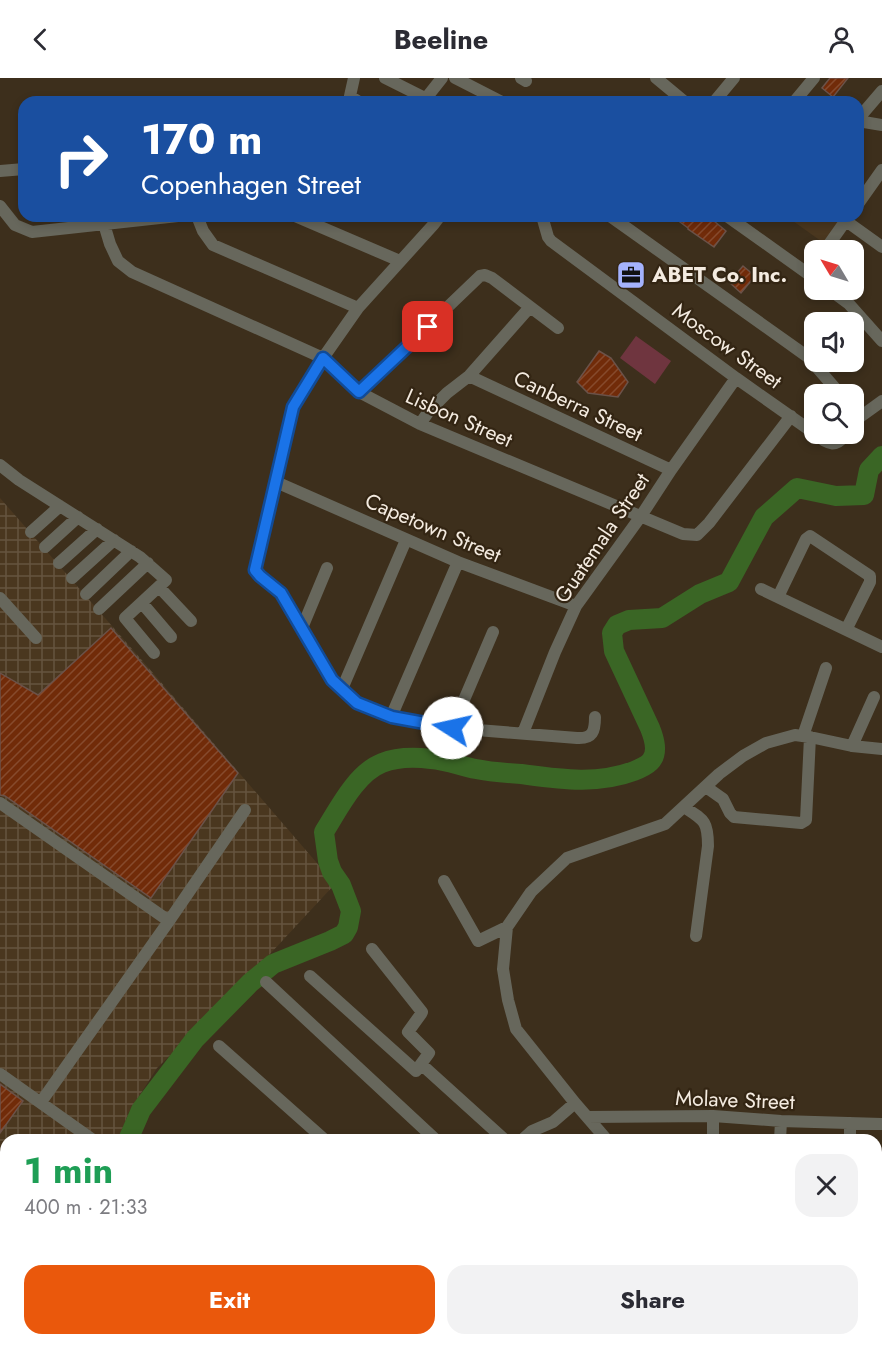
<!DOCTYPE html>
<meta charset="utf-8">
<style>
:root{--surface:#fff;--page:#f2f2f3;--text:#2b2b33;--muted:#7c7c81;--accent:#ea580c}
body{margin:0;font-family:Jost,sans-serif;background:var(--page);color:var(--text);height:100vh;display:flex;flex-direction:column;font-size:22px;white-space:nowrap}
*{box-sizing:border-box;margin:0}
p{font-size:20px;color:var(--muted)}
.icon{flex:none;width:33px;height:33px;fill:none;stroke:currentColor;stroke-width:2;stroke-linecap:round;stroke-linejoin:round}
.map{position:relative;flex:1;overflow:hidden}
.details{position:absolute;left:0px;top:1056px;width:882px;height:212px;display:flex;flex-direction:column;background:var(--surface);border-radius:18px 18px 0 0;box-shadow:0 3px 9px #0003}
.details>*{flex:none}
.guide{position:absolute;left:18px;top:18px;width:846px;height:126px;border-radius:18px;box-shadow:0 3px 9px #0003;background:#1a4fa0;color:#fff;overflow:hidden}
.needle{width:39px;rotate:308deg}
.buttons{position:absolute;left:804px;top:162px;display:grid;gap:12px}
.buttons a{display:grid;place-items:center;width:60px;height:60px;border-radius:12px;background:var(--surface);box-shadow:0 3px 9px #0003;font-size:30px}
.pin{position:absolute;display:grid;place-items:center;width:51px;height:51px;color:#fff;margin:-26px;border-radius:12px;box-shadow:0 3px 9px #0006}
.me{position:absolute;width:66px;margin:-33px;rotate:280deg;stroke-linejoin:round;filter:drop-shadow(0 0 4px #0008)}
.turn{display:flex;align-items:center;gap:21px;height:126px;padding:0 24px;font-size:27px}
.turn .icon{width:78px;height:78px;stroke-width:2.5}
.turn b{display:block;font-size:42px;line-height:51px}
.round{display:grid;place-items:center;flex:none;width:63px;height:63px;border-radius:18px;background:var(--page)}
.summary{display:flex;align-items:center;justify-content:space-between;height:102px;padding:0 24px}
h1{font-size:36px;font-weight:700;line-height:45px;color:#1e9e55}
.action{display:flex;gap:12px;margin-top:auto;padding:12px 24px}
.action a{flex:1;height:69px;border-radius:18px;background:var(--accent);color:#fff;font-size:24px;font-weight:700;line-height:69px;text-align:center}
.action a+a{background:var(--page);color:var(--text)}
header{display:flex;justify-content:space-between;align-items:center;height:78px;padding:0 24px;background:var(--surface);font-size:27px;font-weight:700}
.map>svg:first-child{display:block}
.built{fill:#4a371f}
.industrial{fill:url(#industrial-grid)}
.garden{fill:#6f353f}
.lines{fill:none;stroke-linecap:round;stroke-linejoin:round}
.stream{stroke:#728e5d;stroke-width:3}
.river{stroke:#3a6625;stroke-width:20}
.building{fill:url(#building-hatch);stroke:#6b5249;stroke-width:1.5}
.minor{stroke:#67675c;stroke-width:12}
.route-casing{stroke:#114b97;stroke-width:15}
.route{stroke:#1a73e8;stroke-width:10}
.labels{text-anchor:middle;stroke-width:4.5;stroke-linejoin:round;paint-order:stroke}
.poi-label{font-size:21px;font-weight:bold;fill:#f4ebe0;stroke:#332513;text-anchor:start}
.street-label{font-size:21px;fill:#f4ebe0;stroke:#332513}
</style>
<header><svg class="icon" aria-label="back" viewBox="0 0 24 24"><path d="M15 5l-7 7 7 7"/></svg>Beeline<svg class="icon" aria-label="person" viewBox="0 0 24 24"><circle cx="12" cy="8" r="4"/><path d="M4 21q1-7 8-7t8 7"/></svg></header>
<div class="map">
<svg width="882" height="1267" viewBox="0 0 882 1267">
<defs>
<pattern id="industrial-grid" width="8" height="8" patternUnits="userSpaceOnUse" patternTransform="scale(1.5)"><rect width="8" height="8" fill="#4a371f"/><path d="M0 4h8M4 0v8" fill="none" stroke="#65543f"/></pattern>
<pattern id="building-hatch" width="6" height="6" patternUnits="userSpaceOnUse" patternTransform="scale(1.5)"><rect width="6" height="6" fill="#712b09"/><path d="M-1 1l2-2M0 6l6-6M5 7l2-2" fill="none" stroke="#864a2d"/></pattern>
</defs>
<rect width="100%" height="100%" fill="#3d2f1c"/>
<path class="built" d="M786 138H844L825 166Z"/>
<path class="industrial" d="M0 420 147 588 335 806 231 918 157 990 129 1034 118 1062H6V1127L0 1123Z"/>
<path class="garden" d="M636 258 671 283 655 306 620 280Z"/>
<g class="lines">
<path class="stream" d="M87 1262 88 1267"/>
<path class="river" d="M128 1062 141 1032 195 961 250 905 273 886 330 863 344 856 348 849 351 833 341 807 332 794 328 783 324 754C338 732 356 695 382 685 397 679 415 679 431 681 446 682 461 688 476 691 491 694 506 695 521 696 559 701 597 707 634 693 639 691 646 688 650 684 659 675 654 660 650 650L614 573 612 555 617 547 629 542 662 540 700 516 729 504 764 439 797 410 836 418 864 417 869 392 882 378"/>
</g>
<path class="building" d="M830 0H848L833 19 822 10Z
M672 138H718L714 143 726 153 714 169 688 151V150Z
M743 188 755 198 741 215 729 204Z
M599 273 611 280 628 304 618 319 588 315 577 304Z
M111 550 238 695 151 820 5 718 0 717V595L38 617Z
M0 1006 23 1023 0 1055Z"/>
<g class="lines">
<path class="minor" d="M354 0 350 18 359 24
M385 0 433 24
M455 0 502 24
M521 0 526 3
M656 0 685 24
M423 24 442 0
M714 24 734 0
M794 24 814 0
M858 41 882 13
M858 43 882 47
M0 93 24 91
M858 126 882 92
M0 128 15 147 32 154 178 138
M197 138 203 153 213 167 358 230
M295 138 400 183
M440 138 434 146 358 230 323 280 293 329 255 492 260 498 281 515 331 601 357 625 391 639 452 650 577 660C593 661 595 653 595 639
M542 138 548 159 551 163 736 300 814 355
M610 138 808 279 840 316
M727 138 814 200
M846 143 882 169
M104 146 110 166 118 183 132 194 323 280 359 314 420 346 683 456 697 457 709 445 791 338
M825 172 849 138
M830 212 849 226 882 263
M469 298 671 392
M359 314 480 198 485 197 492 200 558 250
M420 346 429 333 447 315 469 298 530 229
M854 348 860 339 882 323
M815 356C829 366 834 371 847 356
M0 387 19 402 140 479 166 502 125 540 154 575
M276 404 458 484 576 528
M31 454 60 428
M45 469 78 439
M59 485 97 451
M72 500 114 462
M159 509 191 543
M761 511 882 569
M86 516 131 473
M778 519 806 461 810 458 870 498V504L846 552
M0 520 36 560
M142 525 171 559
M99 531 148 485
M302 550 327 490
M342 611 406 462
M391 639 458 484
M452 650 493 554
M523 655 555 574 576 528 641 438 671 392 736 300
M803 658 826 590
M852 668 874 619
M706 709 723 721 730 735 734 739 801 745 806 742 810 659
M0 725 169 843
M684 729C704 742 708 743 708 768L696 858
M444 803 478 863 507 849
M372 871 422 934 421 936 408 954 429 975 421 986
M310 898 416 993 421 986 505 1062
M266 904 436 1062
M219 968 325 1062
M0 996 93 1062
M41 1024 169 843 245 732
M713 1038V1062
M587 1039 713 1038 781 1043 882 1046
M522 1062 532 1053 553 1044 575 1025
M607 1062 575 1025 516 951 508 922 503 891 507 849 531 814 567 780 665 746 719 696 743 678 766 665 795 657 810 659 852 668 882 671
M780 1062 781 1043
M850 1062V1045
M876 1121H877
M876 1162H882
M876 1221H882
M301 1262 309 1267
M576 1262 580 1267
M782 1262 787 1267
M488 1267 512 1262"/>
</g>
<g class="lines">
<g class="route-casing">
<path id="route" d="M428 249 359 314 323 280 293 329 255 492 260 498 281 515 332 602 357 625 392 639 452 650"/>
</g>
<use href="#route" class="route"/>
</g>
<defs>
<g id="office-square" transform="scale(1.5)"><rect x="-9" y="-9" width="18" height="18" rx="4" fill="#a4b2fc" stroke="#332513"/><path d="M-6-3h4V-5.5h4V-3h4V5H-6ZM-1-4.5V-3h2v-1.5ZM-6 0V1H6V0Z" fill="#111"/></g>
</defs>
<g fill-rule="evenodd">
<use href="#office-square" x="631" y="197"/>
</g>
<g class="labels">
<g class="poi-label">
<text x="652" y="204">ABET Co. Inc.</text>
</g>
<g class="street-label">
<text transform="translate(727 268) rotate(36)" y="7">Moscow Street</text>
<text transform="translate(578 328) rotate(25)" y="7">Canberra Street</text>
<text transform="translate(459 340) rotate(24)" y="7">Lisbon Street</text>
<text transform="translate(433 450) rotate(23)" y="7">Capetown Street</text>
<text transform="translate(602 460) rotate(-56)" y="7">Guatemala Street</text>
<text transform="translate(735 1022) rotate(2)" y="7">Molave Street</text>
</g>
</g>
</svg>
<div class="buttons">
<a><svg class="needle" viewBox="-14 -14 28 28"><path d="M0-13l5 13h-10z" fill="#e53935"/><path d="M0 13l5-13h-10z" fill="#7c7c81"/></svg></a>
<a><svg class="icon" aria-label="sound" viewBox="0 0 24 24"><path d="M4 9h4l5-4v14l-5-4H4zM17 9q2 3 0 6"/></svg></a>
<a><svg class="icon" aria-label="search" viewBox="0 0 24 24"><circle cx="10" cy="10" r="6"/><path d="M15 15l6 6"/></svg></a>
</div>
<div class="pin" style="left:428px;top:249px;background:#d93025"><svg class="icon" aria-label="arrive" viewBox="0 0 24 24"><path d="M6 21V4h12l-3 4 3 4H6"/></svg></div>
<svg class="me" style="left:452px;top:650px" viewBox="-20 -20 40 40"><circle r="19" fill="#fff"/><path d="M0-13L10 11 0 6-10 11z" fill="#1a73e8"/></svg>
<div class="guide">
<div class="turn"><svg class="icon" aria-label="right" viewBox="0 0 24 24"><path d="M7 20v-9h11M14 6l5 5-5 5"/></svg><div><b>170 m</b>Copenhagen Street</div></div>
</div>
<section class="details">
<div class="summary"><div><h1>1 min</h1><p>400 m · 21:33</p></div><a class="round"><svg class="icon" aria-label="close" viewBox="0 0 24 24"><path d="M6 6l12 12M18 6L6 18"/></svg></a></div>
<div class="action"><a>Exit</a><a>Share</a></div>
</section>
</div>
